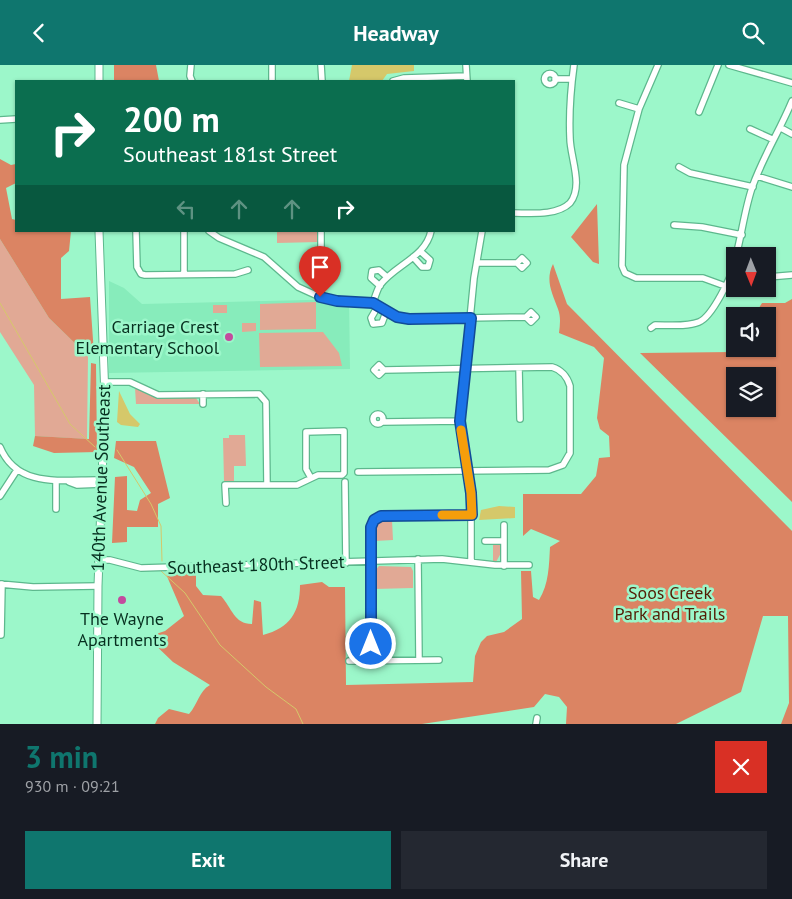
<!DOCTYPE html>
<meta charset="utf-8">
<style>
:root{--surface:#171b24;--page:#242831;--text:#f1f3f6;--muted:#9ea1a6;--accent:#0f766e}
body{margin:0;font-family:"PT Sans",sans-serif;background:var(--page);color:var(--text);height:100vh;display:flex;flex-direction:column;font-size:19px;white-space:nowrap}
*{box-sizing:border-box;margin:0}
p{font-size:16px;color:var(--muted)}
.icon{flex:none;width:28px;height:28px;fill:none;stroke:currentColor;stroke-width:2;stroke-linecap:round;stroke-linejoin:round}
.map{position:relative;height:659px;overflow:hidden}
.side{display:flex;flex-direction:column;background:var(--surface);flex:1}
.side>*{flex:none}
.guide{position:absolute;left:15px;top:15px;width:500px;height:152px;border-radius:0px;box-shadow:0 1px 4px #0004;background:#0b6e4f;color:#fff;overflow:hidden}
.needle{width:32px;rotate:179deg}
.buttons{position:absolute;left:726px;top:182px;display:grid;gap:10px}
.buttons a{display:grid;place-items:center;width:50px;height:50px;border-radius:0px;background:var(--surface);box-shadow:0 1px 4px #0004;font-size:25px}
.pin{position:absolute;display:grid;place-items:center;width:42px;height:42px;color:#fff;margin:-51px -21px;border-radius:50% 50% 50% 0;rotate:-45deg;box-shadow:0 0 5px #0007}
.pin .icon{rotate:45deg}
.me{position:absolute;width:55px;margin:-28px;rotate:0deg;stroke-linejoin:round;filter:drop-shadow(0 0 4px #0008)}
.turn{display:flex;align-items:center;gap:18px;height:105px;padding:0 25px;font-size:22px}
.turn .icon{width:65px;height:65px;stroke-width:2.5}
.turn b{display:block;font-size:35px;line-height:42px}
.lanes{display:flex;align-items:center;height:48px;padding:0 25px;background:#0003;justify-content:center;gap:25px;direction:ltr}
.lanes .off{opacity:.35}
.round{display:grid;place-items:center;flex:none;width:52px;height:52px;border-radius:0px;background:var(--page)}
.head{display:flex;align-items:center;justify-content:space-between;height:85px;padding:0 25px}
h1{font-size:30px;font-weight:600;line-height:38px;color:var(--accent)}
.button{display:flex;gap:10px;margin-top:auto;padding:10px 25px}
.button a{flex:1;height:58px;border-radius:0px;background:var(--accent);color:#fff;font-size:20px;font-weight:600;line-height:58px;text-align:center}
.button a+a{background:var(--page);color:var(--text)}
header{display:flex;justify-content:space-between;align-items:center;height:65px;padding:0 25px;background:var(--accent);color:#fff;font-size:22px;font-weight:600}
.map>svg:first-child{display:block}
.built{fill:#87ecbb}
.green{fill:#e1a995}
.forest{fill:#db8463;fill-rule:evenodd}
.water{fill:#d5c86a}
.lines{fill:none;stroke-linecap:round;stroke-linejoin:round}
.stream{stroke:#d5c86a;stroke-width:1}
.minor-casing{stroke:#5db88d;stroke-width:8}
.major-casing{stroke:#5db88d;stroke-width:9}
.minor{stroke:#fff;stroke-width:5.5}
.major{stroke:#fff;stroke-width:7}
.route-casing{stroke:#114b97;stroke-width:12}
.route{stroke:#1a73e8;stroke-width:9}
.slow{stroke:#f59e0b;stroke-width:9}
.poi-dot{fill:#c34b9e;stroke:#9cf7ca;stroke-width:2}
.labels{text-anchor:middle;stroke-width:5;stroke-linejoin:round;paint-order:stroke}
.poi-label{font-size:18px;fill:#062f1f;stroke:#9cf7ca;text-anchor:end}
.street-label{font-size:18px;fill:#062f1f;stroke:#9cf7ca}
.park-label{font-size:18px;fill:#541d05;stroke:#9cf7ca}
</style>
<header><svg class="icon" aria-label="back" viewBox="0 0 24 24"><path d="M15 5l-7 7 7 7"/></svg>Headway<svg class="icon" aria-label="search" viewBox="0 0 24 24"><circle cx="10" cy="10" r="6"/><path d="M15 15l6 6"/></svg></header>
<div class="map">
<svg width="792" height="659" viewBox="0 0 792 659">
<rect width="100%" height="100%" fill="#9cf7ca"/>
<path class="built" d="M109 216 124 223 142 239 349 234 350 304 109 308Z"/>
<path class="green" d="M277 166H319V177L277 178Z
M0 174 49 253 88 291 87 374 35 371 34 320 0 267Z
M316 237V264L260 265V239Z
M213 240H227V248H213Z
M242 258H256V266L242 267Z
M323 267 339 288 342 301 260 302 259 268Z
M135 323 155 332 196 333 200 339H136Z
M229 370H245L246 401H234V416H224L223 373H229Z
M382 454 392 455 393 475 375 476V462Z
M493 479 501 480V488L496 497H493Z
M379 501 411 502 413 506V523L374 524V507Z"/>
<path class="forest" d="M114 0H156L159 16H114Z
M0 94 11 100 16 99V118L6 123 12 154 16 155V166H71L69 186 61 193V234L90 232 94 289 88 291 49 253 0 174Z
M597 139 599 199 593 197 571 172Z
M553 199 567 239 792 466V659H781L789 638 788 551H763L741 627 676 659H566L567 642 559 632 545 629 534 642 422 659H155L158 653 169 644 189 649C198 639 199 626 210 620L173 597 147 572 165 566 184 551 166 509 196 506V521L203 530 221 531C232 543 234 559 252 559L254 535 261 537 263 570C290 563 300 547 300 520L322 517 329 522H345L346 620 473 617 475 591 481 577 487 571 504 567 522 554 521 506H531L533 532 539 535C549 519 549 500 550 482L560 476 531 464 523 471V429H581L596 411 599 393 610 392 609 371 600 364 597 353 604 293 594 282 559 268C560 260 561 252 558 244 552 228 545 215 553 199Z
M792 234V437L640 288 733 287 735 284H768V251H754L762 238H785ZM768 311V344H735V311Z
M91 298 96 299 97 387 54 388 33 381 35 371 89 374Z
M116 376H156L170 433 158 439V462H127V477L112 478 115 412 127 411V445L137 446 140 435 151 428 134 402 114 393Z"/>
<path class="water" d="M352 0H414V6L387 9 382 16H349Z
M119 326 130 349 140 359 138 362 121 360 117 357Z
M499 441 515 442V453L479 455 481 445Z"/>
<g class="lines">
<path class="stream" d="M0 238 70 359 95 382
M117 385 151 439 161 461 162 496
M161 506 185 528 220 580 266 622 296 644 303 659"/>
<g class="minor-casing">
<path id="minor" d="M191 0 190 11 192 16
M321 0 322 16
M466 0 467 16
M658 0 639 44 624 100 622 201 625 208 636 213H703L725 221
M729 0 792 18
M544.5 14a5.5 5.5 0 1 1 11 0a5.5 5.5 0 1 1-11 0Z
M555 14H572
M272 16V0
M393 16 404 13 466 11
M619 38 639 44
M699 47 718 0
M0 55 16 54
M781 63 792 69
M750 64 772 74
M679 102 690 108 753 122
M757 111 792 122
M514 148C530 148 557 151 570 138 584 121 570 92 570 73 569 51 571 22 574 0
M674 160 702 162 742 170
M136 166 137 202 141 209 145 210 235 209 248 205
M209 166 219 173 264 192 298 222 320 232 337 236 373 238 397 252 409 254 526 252 531 257 536 252 531 247 526 252
M736 191C742 168 745 142 753 120 764 90 780 65 792 36
M413 192 422 202H428L430 195 420 186
M478 198H517L522 193 527 198 522 203 517 198
M317 206 321 199V166
M184 209V166
M768 212 792 210
M380 221 371 213 372 206 379 205 387 212
M373 238C375 232 377 225 380 220 395 200 426 192 431 166
M378 241 371 253 373 259 382 258 386 247
M651 263 655 260C669 260 687 262 699 257 712 252 732 211 735 197
M519 303 520 354
M105 317H130L158 330 259 329 266 337 267 420
M203 329V339
M373 354a5 5 0 1 1 10 0a5 5 0 1 1-10 0Z
M383 357 460 356
M0 382C18 425 65 414 102 415
M358 407 549 405 563 400 570 388V321C567 311 562 305 552 302L384 305 379 300 374 305 379 310 384 305
M56 417V444
M69 417 77 420 102 419
M345 417 346 498
M0 431 17 405
M226 438 225 420H297L318 410H342L344 408V366L306 367V404L311 413
M485 476H504
M418 494 419 595
M98 495H110L141 503 442 494 495 500H529
M471 496V428L460 356 474 213 482 166
M504 501V460
M0 519 33 522 98 521
M1 570 2 519
M349 596 439 595
M371 596V461L374 455 381 451 471 450
M536 659 537 653"/>
</g>
<g class="major-casing">
<path id="major" d="M99 16V0
M97 659 98 521 105 333 99 166"/>
</g>
<use href="#minor" class="minor"/>
<use href="#major" class="major"/>
</g>
<g class="lines">
<g class="route-casing">
<path id="route" d="M320 232 337 236 373 238 397 252 409 254 471 253 460 356 471 428 472 450 381 451 374 455 371 462V579"/>
</g>
<use href="#route" class="route"/>
<path class="slow" d="M442 450H472L471 428 461 365"/>
</g>
<g class="poi-dot">
<circle cx="229" cy="272" r="5"/>
<circle cx="122" cy="535" r="5"/>
</g>
<g class="labels">
<g class="poi-label">
<text x="219" y="268">Carriage Crest<tspan x="219" dy="21">Elementary School</tspan></text>
<text x="122" y="560" text-anchor="middle">The Wayne<tspan x="122" dy="21">Apartments</tspan></text>
</g>
<g class="street-label">
<text transform="translate(101 413) rotate(-88)" y="6">140th Avenue Southeast</text>
<text transform="translate(256 500) rotate(-2)" y="6">Southeast 180th Street</text>
</g>
<g class="park-label">
<text x="670" y="534">Soos Creek<tspan x="670" dy="21">Park and Trails</tspan></text>
</g>
</g>
</svg>
<div class="buttons">
<a><svg class="needle" viewBox="-14 -14 28 28"><path d="M0-13l5 13h-10z" fill="#e53935"/><path d="M0 13l5-13h-10z" fill="#9ea1a6"/></svg></a>
<a><svg class="icon" aria-label="sound" viewBox="0 0 24 24"><path d="M4 9h4l5-4v14l-5-4H4zM17 9q2 3 0 6"/></svg></a>
<a><svg class="icon" aria-label="layers" viewBox="0 0 24 24"><path d="M12 4l9 5-9 5-9-5zM3 14l9 5 9-5"/></svg></a>
</div>
<div class="pin" style="left:320px;top:232px;background:#d93025"><svg class="icon" aria-label="arrive" viewBox="0 0 24 24"><path d="M6 21V4h12l-3 4 3 4H6"/></svg></div>
<svg class="me" style="left:371px;top:579px" viewBox="-20 -20 40 40"><circle r="17" fill="#1a73e8" stroke="#fff" stroke-width="3"/><path d="M0-11L8 9 0 5-8 9z" fill="#fff"/></svg>
<div class="guide">
<div class="turn"><svg class="icon" aria-label="right" viewBox="0 0 24 24"><path d="M7 20v-9h11M14 6l5 5-5 5"/></svg><div><b>200 m</b>Southeast 181st Street</div></div>
<div class="lanes"><svg class="icon off" aria-label="left" viewBox="0 0 24 24"><path d="M17 20v-9H6M10 6l-5 5 5 5"/></svg><svg class="icon off" aria-label="ahead" viewBox="0 0 24 24"><path d="M12 20V5M6 11l6-6 6 6"/></svg><svg class="icon off" aria-label="ahead" viewBox="0 0 24 24"><path d="M12 20V5M6 11l6-6 6 6"/></svg><svg class="icon" aria-label="right" viewBox="0 0 24 24"><path d="M7 20v-9h11M14 6l5 5-5 5"/></svg></div>
</div>
</div>
<section class="side">
<div class="head"><div><h1>3 min</h1><p>930 m · 09:21</p></div><a class="round" style="background:#d93025;color:#fff"><svg class="icon" aria-label="close" viewBox="0 0 24 24"><path d="M6 6l12 12M18 6L6 18"/></svg></a></div>
<div class="button"><a>Exit</a><a>Share</a></div>
</section>
